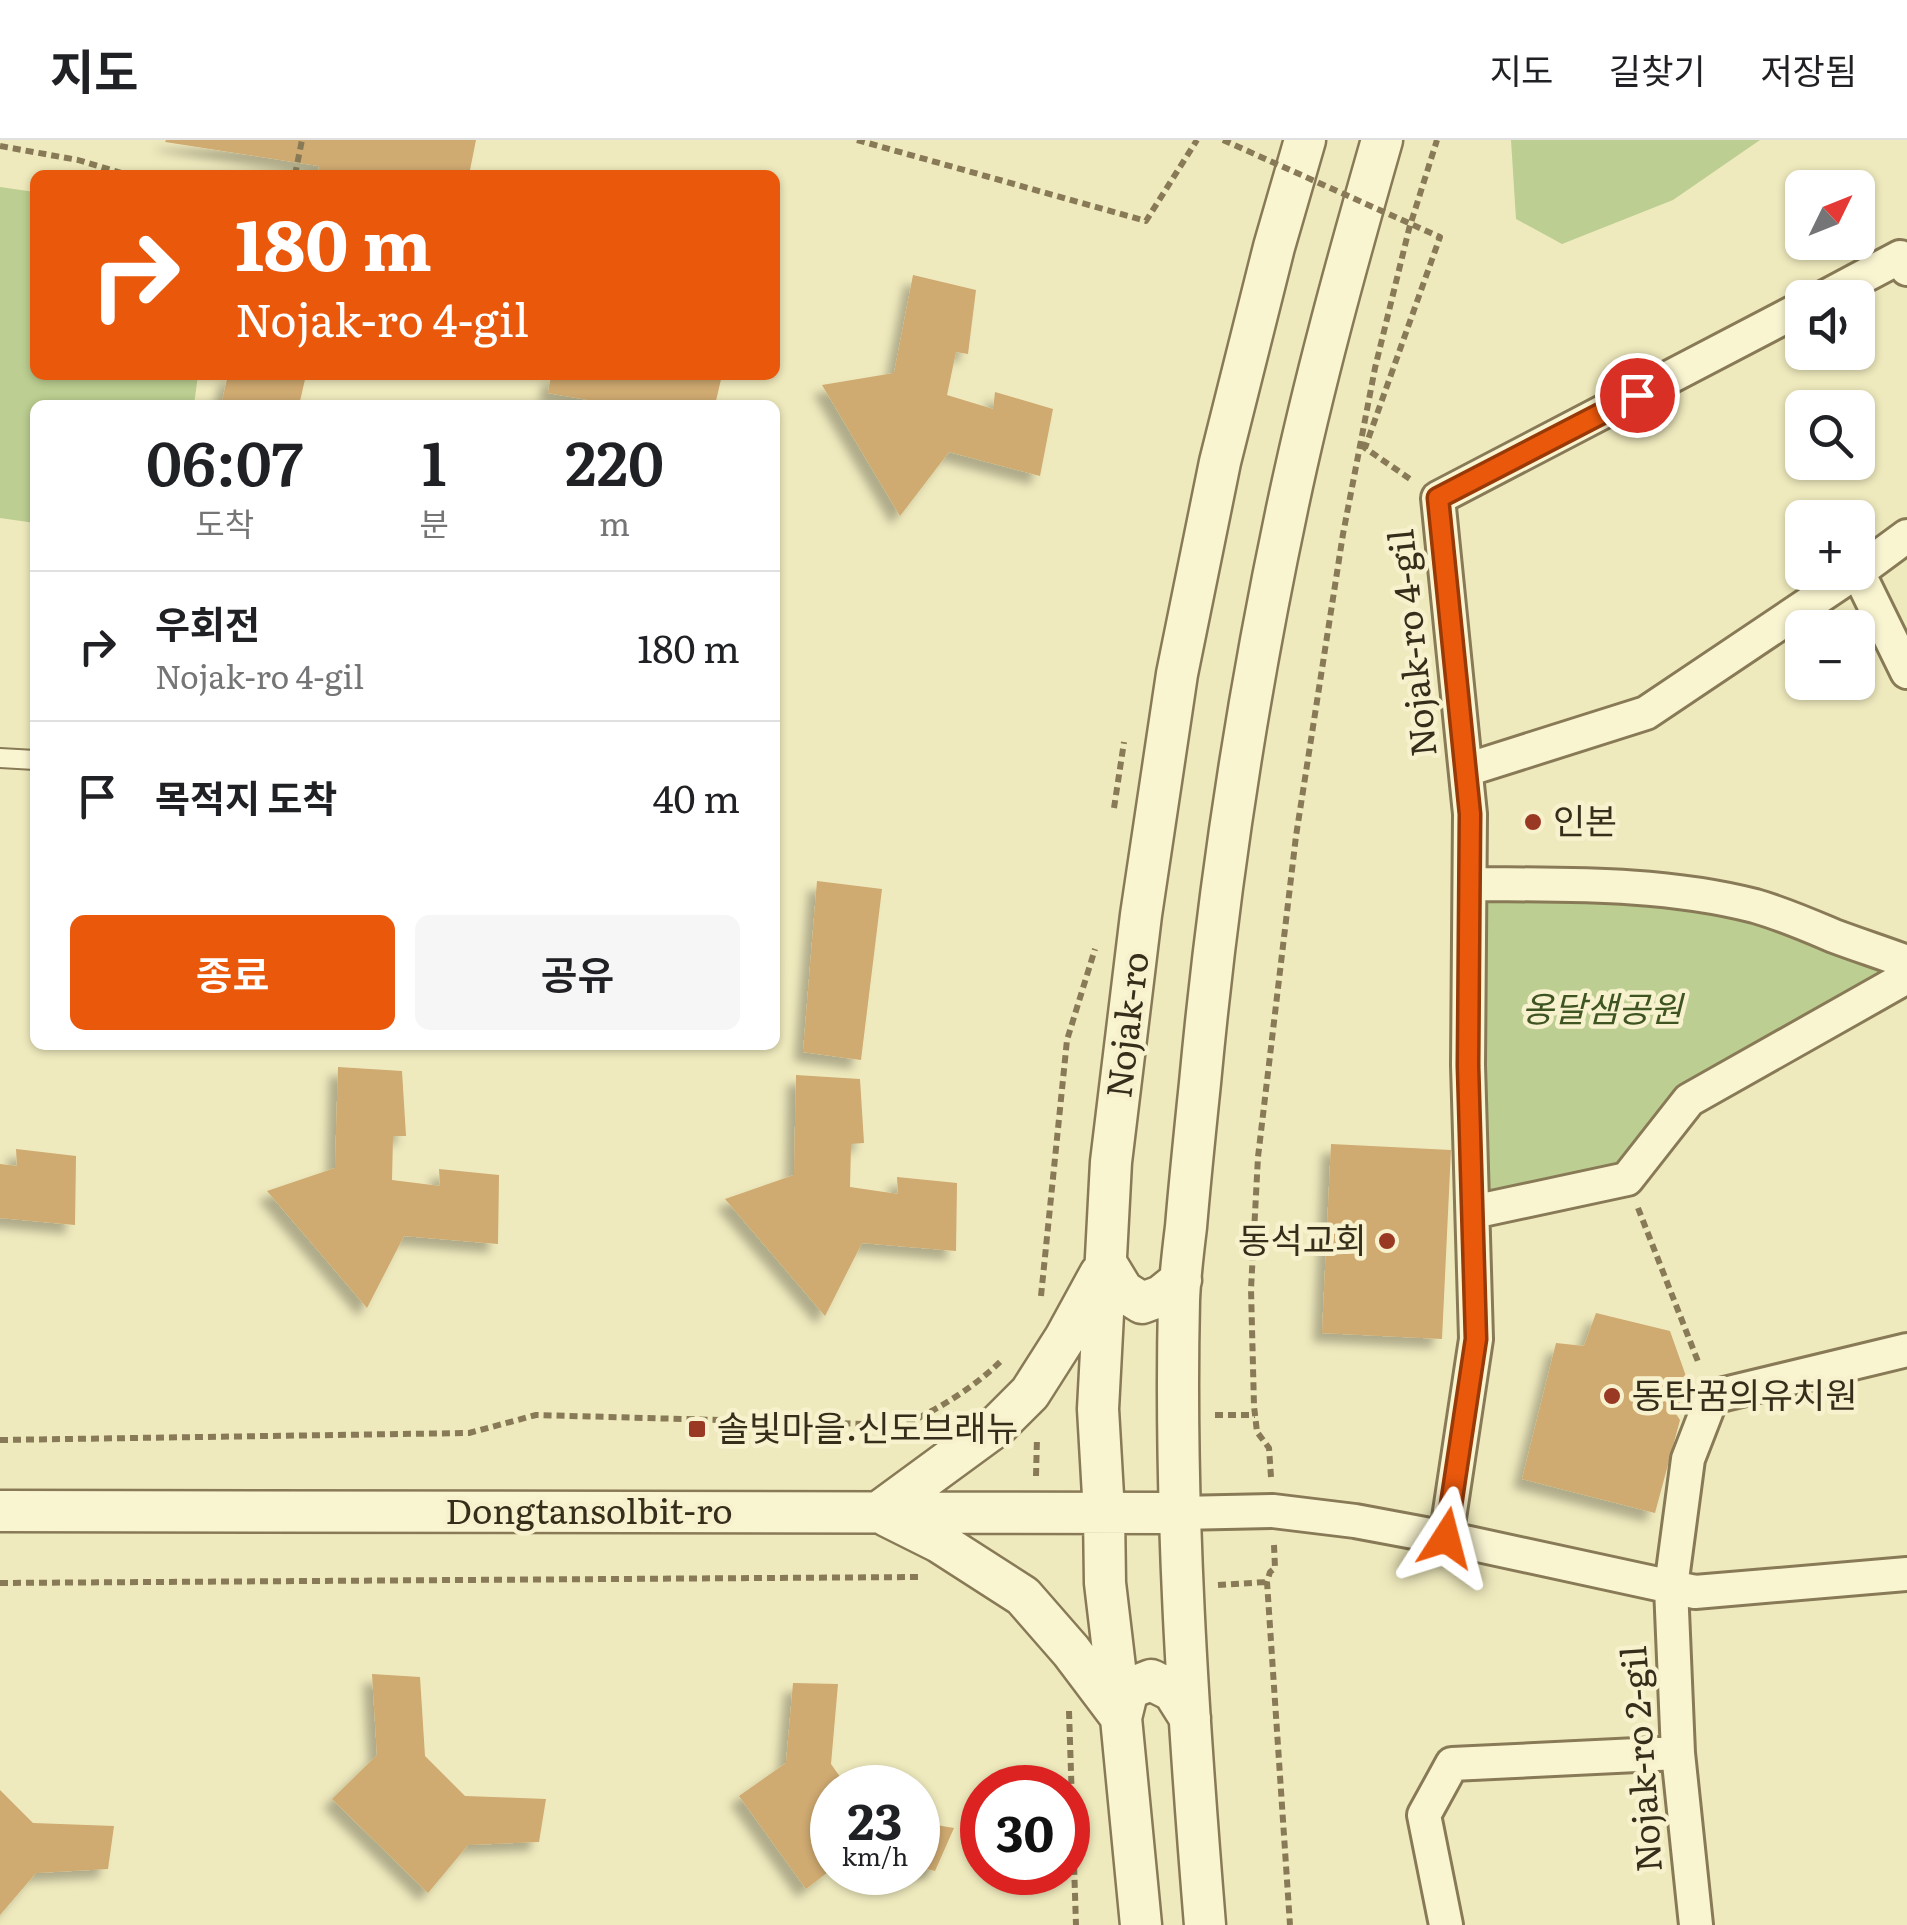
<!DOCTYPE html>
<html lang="ko">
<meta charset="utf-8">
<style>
:root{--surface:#fff;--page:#f6f6f6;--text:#202124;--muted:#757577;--line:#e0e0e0;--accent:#ea580c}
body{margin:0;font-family:Literata,"Noto Sans KR",serif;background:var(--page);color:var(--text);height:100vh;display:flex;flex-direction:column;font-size:38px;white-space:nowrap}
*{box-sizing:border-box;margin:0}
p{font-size:32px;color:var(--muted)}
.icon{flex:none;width:55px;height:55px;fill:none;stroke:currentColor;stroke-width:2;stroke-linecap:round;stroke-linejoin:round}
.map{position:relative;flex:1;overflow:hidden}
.details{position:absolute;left:30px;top:260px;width:750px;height:650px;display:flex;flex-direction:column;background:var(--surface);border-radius:15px;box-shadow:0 2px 8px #0004}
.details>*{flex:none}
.top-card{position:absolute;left:30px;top:30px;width:750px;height:210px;border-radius:15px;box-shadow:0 2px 8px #0004;background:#ea580c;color:#fff;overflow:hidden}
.needle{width:65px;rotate:47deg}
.buttons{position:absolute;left:1785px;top:30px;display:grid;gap:20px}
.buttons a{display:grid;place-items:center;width:90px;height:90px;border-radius:15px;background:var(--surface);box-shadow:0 2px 8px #0004;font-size:50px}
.speed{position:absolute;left:810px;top:1625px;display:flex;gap:20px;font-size:50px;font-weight:700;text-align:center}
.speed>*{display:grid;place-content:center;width:130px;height:130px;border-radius:50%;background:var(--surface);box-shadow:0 2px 8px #0004;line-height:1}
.speed small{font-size:25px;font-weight:400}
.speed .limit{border:15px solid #d22;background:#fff;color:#111}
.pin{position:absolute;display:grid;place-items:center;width:85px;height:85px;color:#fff;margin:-42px;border:5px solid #fff;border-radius:50%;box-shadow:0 2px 10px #0007}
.me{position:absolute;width:110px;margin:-55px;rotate:9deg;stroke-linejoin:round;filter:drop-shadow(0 0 8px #0008)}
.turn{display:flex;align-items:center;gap:35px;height:210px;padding:0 40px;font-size:45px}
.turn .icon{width:130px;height:130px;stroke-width:2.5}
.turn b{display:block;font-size:70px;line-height:85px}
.eta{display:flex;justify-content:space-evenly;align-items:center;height:170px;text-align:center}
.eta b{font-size:60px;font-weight:600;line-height:70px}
.cta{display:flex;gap:20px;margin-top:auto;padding:20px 40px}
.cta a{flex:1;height:115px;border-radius:15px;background:var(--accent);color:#fff;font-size:40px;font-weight:600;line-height:115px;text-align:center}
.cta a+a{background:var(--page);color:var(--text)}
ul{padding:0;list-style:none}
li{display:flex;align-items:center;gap:30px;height:150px;padding:0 40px;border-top:2px solid var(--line)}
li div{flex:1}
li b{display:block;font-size:38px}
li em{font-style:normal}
header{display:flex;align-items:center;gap:60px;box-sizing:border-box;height:140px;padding:0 50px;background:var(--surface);border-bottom:2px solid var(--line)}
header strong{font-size:48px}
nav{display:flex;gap:55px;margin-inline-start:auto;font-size:35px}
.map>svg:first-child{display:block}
.green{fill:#bcce91}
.building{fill:#cfaa71;filter:url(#shadow)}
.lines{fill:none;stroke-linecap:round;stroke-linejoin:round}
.service-casing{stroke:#887a56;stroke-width:22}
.minor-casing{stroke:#887a56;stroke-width:38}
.tertiary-casing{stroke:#887a56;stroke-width:45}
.path{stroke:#887a56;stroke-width:6;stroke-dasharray:8 5;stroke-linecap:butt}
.service{stroke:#faf5d1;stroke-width:18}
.minor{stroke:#faf5d1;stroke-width:32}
.tertiary{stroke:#faf5d1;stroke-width:40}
.path-bridge{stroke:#887a56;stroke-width:6;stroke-dasharray:8 5;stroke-linecap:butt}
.route-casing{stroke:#983908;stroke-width:25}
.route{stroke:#ea580c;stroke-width:18}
.poi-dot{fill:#993823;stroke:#f7f2cd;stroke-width:4}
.labels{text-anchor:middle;stroke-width:9;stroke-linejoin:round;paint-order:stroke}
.street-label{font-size:35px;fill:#372d1b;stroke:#f7f2cd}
.poi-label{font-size:35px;fill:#372d1b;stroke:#f7f2cd;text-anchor:start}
.park-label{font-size:35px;font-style:italic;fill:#3e5421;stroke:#f7f2cd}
</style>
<header>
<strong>지도</strong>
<nav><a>지도</a><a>길찾기</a><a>저장됨</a></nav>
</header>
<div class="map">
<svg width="1907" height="1785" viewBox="0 0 1907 1785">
<defs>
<filter id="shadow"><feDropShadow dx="-9" dy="9" stdDeviation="5" flood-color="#0004"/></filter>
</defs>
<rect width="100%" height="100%" fill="#efeabd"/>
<path class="green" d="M1511 0H1760L1673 60 1562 104 1516 79Z
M0 47 35 52V235H198L194 265H35V383L0 378Z
M1480 750 1683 758 1907 828 1688 955 1629 1030 1483 1061Z"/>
<path class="building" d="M166 0H476L469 35H318L319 26 165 2Z
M913 135 976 150 968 214 956 212 947 255 993 269 995 252 1053 269 1040 336 949 312 900 376 822 245 894 233Z
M228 235H306L300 261 310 265H221Z
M551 235H722L715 265H617L548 253Z
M817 741 882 749 861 920 803 912Z
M338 927 402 931 406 996H393L392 1040 440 1046 439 1029 499 1035 498 1104 404 1096 367 1168 267 1051 335 1028Z
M796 935 860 939 864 1003 851 1004 850 1047 898 1054 897 1037 957 1043 956 1111 862 1103 825 1176 725 1059 794 1035Z
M1331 1004 1451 1010 1442 1199 1322 1193Z
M16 1009 76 1016 75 1085 0 1078V1024L17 1026Z
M1596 1173 1670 1191 1687 1239 1676 1274 1680 1280 1655 1373 1522 1339 1556 1203 1584 1206Z
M372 1534 420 1537 425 1616 465 1656 546 1659 539 1702 468 1705 428 1753 332 1659 377 1615Z
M793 1543 838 1544 831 1624 848 1648H832V1729L806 1749 739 1656 786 1623Z
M0 1650 33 1683 114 1686 108 1729 36 1733 0 1775Z
M918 1682 954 1688 935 1731 918 1727Z"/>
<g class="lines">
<g class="service-casing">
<path id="service" d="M0 618 35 620"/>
</g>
<g class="minor-casing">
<path id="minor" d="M1823 158 1900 117 1907 129
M1907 396 1858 432 1907 532
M1466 630 1646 573 1856 432
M1470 744C1565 745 1662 742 1755 766 1783 774 1808 785 1834 796 1858 805 1883 813 1907 822
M1473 1072 1627 1039 1689 960 1907 837
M1179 1373 1273 1371 1355 1381 1446 1398 1695 1452 1907 1434
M1446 1398 1476 1199 1468 925 1470 674 1438 358 1802 168
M1446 1785 1424 1675 1452 1624 1678 1613
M1696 1785 1678 1613 1671 1447 1688 1319 1712 1257 1907 1210"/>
</g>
<g class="tertiary-casing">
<path id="tertiary" d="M1106 1123 1123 1151 1142 1163 1161 1156 1181 1140
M0 1371 1179 1373
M879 1372 999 1284 1030 1253 1065 1198 1100 1134
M887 1376 939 1402 1023 1456 1071 1511 1120 1576
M1121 1578 1128 1549 1151 1540 1173 1551 1190 1578
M1141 1785 1121 1578 1105 1443 1104 1373 1098 1269 1111 1022 1141 775 1177 534 1220 322 1274 107 1305 0
M1205 1785C1188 1577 1174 1368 1179 1160 1180 1136 1183 1111 1186 1087 1190 1039 1195 991 1200 943 1218 750 1247 558 1287 369 1313 245 1347 122 1382 0"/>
</g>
<path class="path" d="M857 0 1146 81 1197 0
M0 6 78 20 128 35
M295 35 302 0
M1393 229 1365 308 1413 341
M1114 668 1124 602
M1638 1068 1699 1224
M1041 1156 1067 900 1095 809
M1215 1275H1255
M0 1300 469 1293 536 1275 904 1285C940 1268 972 1249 1001 1221
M1036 1336 1037 1298
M1271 1337 1269 1308 1257 1292 1254 1266 1251 1149 1258 1017 1296 696 1343 394 1375 228 1409 89 1437 0
M1274 1405 1275 1428 1270 1432 1267 1442 1290 1785
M0 1443 920 1437
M1218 1445 1267 1442
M1069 1571 1076 1785"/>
<use href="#service" class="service"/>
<use href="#minor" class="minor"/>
<use href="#tertiary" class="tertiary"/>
<path class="path-bridge" d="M1223 0 1440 97 1393 229"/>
</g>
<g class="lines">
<g class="route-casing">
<path id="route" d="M1446 1398 1476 1199 1468 926 1470 674 1438 358 1637 255"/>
</g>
<use href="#route" class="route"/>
</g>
<g class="poi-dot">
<circle cx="1533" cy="682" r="10"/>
<circle cx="1387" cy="1101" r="10"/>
<circle cx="1612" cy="1256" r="10"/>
<rect x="687" y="1279" width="20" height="20" rx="5"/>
</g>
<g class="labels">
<g class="street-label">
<text transform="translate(1413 503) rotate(-96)" y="12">Nojak-ro 4-gil</text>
<text transform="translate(1128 885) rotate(-83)" y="12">Nojak-ro</text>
<text x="589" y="1384">Dongtansolbit-ro</text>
<text transform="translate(1642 1619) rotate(-94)" y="12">Nojak-ro 2-gil</text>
</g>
<g class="poi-label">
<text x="1553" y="694">인본</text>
<text x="1367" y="1113" text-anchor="end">동석교회</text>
<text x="1632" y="1268">동탄꿈의유치원</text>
<text x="717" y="1301">솔빛마을.신도브래뉴</text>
</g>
<g class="park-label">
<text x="1602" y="882">옹달샘공원</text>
</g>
</g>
</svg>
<div class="buttons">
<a><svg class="needle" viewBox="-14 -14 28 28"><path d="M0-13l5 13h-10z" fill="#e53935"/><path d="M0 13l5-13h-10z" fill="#757577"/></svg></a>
<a><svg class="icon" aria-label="sound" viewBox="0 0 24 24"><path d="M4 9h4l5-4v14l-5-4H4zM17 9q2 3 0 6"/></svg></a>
<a><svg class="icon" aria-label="search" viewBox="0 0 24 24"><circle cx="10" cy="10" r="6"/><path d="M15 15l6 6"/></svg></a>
<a>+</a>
<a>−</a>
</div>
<div class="speed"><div>23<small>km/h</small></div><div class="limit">30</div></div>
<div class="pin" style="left:1637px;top:255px;background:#d93025"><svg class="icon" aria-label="arrive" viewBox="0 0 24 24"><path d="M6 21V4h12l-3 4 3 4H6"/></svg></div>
<svg class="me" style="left:1446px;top:1398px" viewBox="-20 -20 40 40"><path d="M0-17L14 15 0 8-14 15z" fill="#ea580c" stroke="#fff" stroke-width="4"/></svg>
<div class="top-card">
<div class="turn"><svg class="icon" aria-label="right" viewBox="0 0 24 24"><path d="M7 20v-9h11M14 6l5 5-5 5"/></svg><div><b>180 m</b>Nojak-ro 4-gil</div></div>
</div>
<section class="details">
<div class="eta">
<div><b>06:07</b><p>도착</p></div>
<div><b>1</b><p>분</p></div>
<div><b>220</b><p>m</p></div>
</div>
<ul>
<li><svg class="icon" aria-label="right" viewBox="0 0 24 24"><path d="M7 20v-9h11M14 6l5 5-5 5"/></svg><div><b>우회전</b><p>Nojak-ro 4-gil</p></div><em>180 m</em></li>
<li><svg class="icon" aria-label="arrive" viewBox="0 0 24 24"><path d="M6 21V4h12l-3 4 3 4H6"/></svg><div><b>목적지 도착</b></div><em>40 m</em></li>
</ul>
<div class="cta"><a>종료</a><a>공유</a></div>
</section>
</div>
